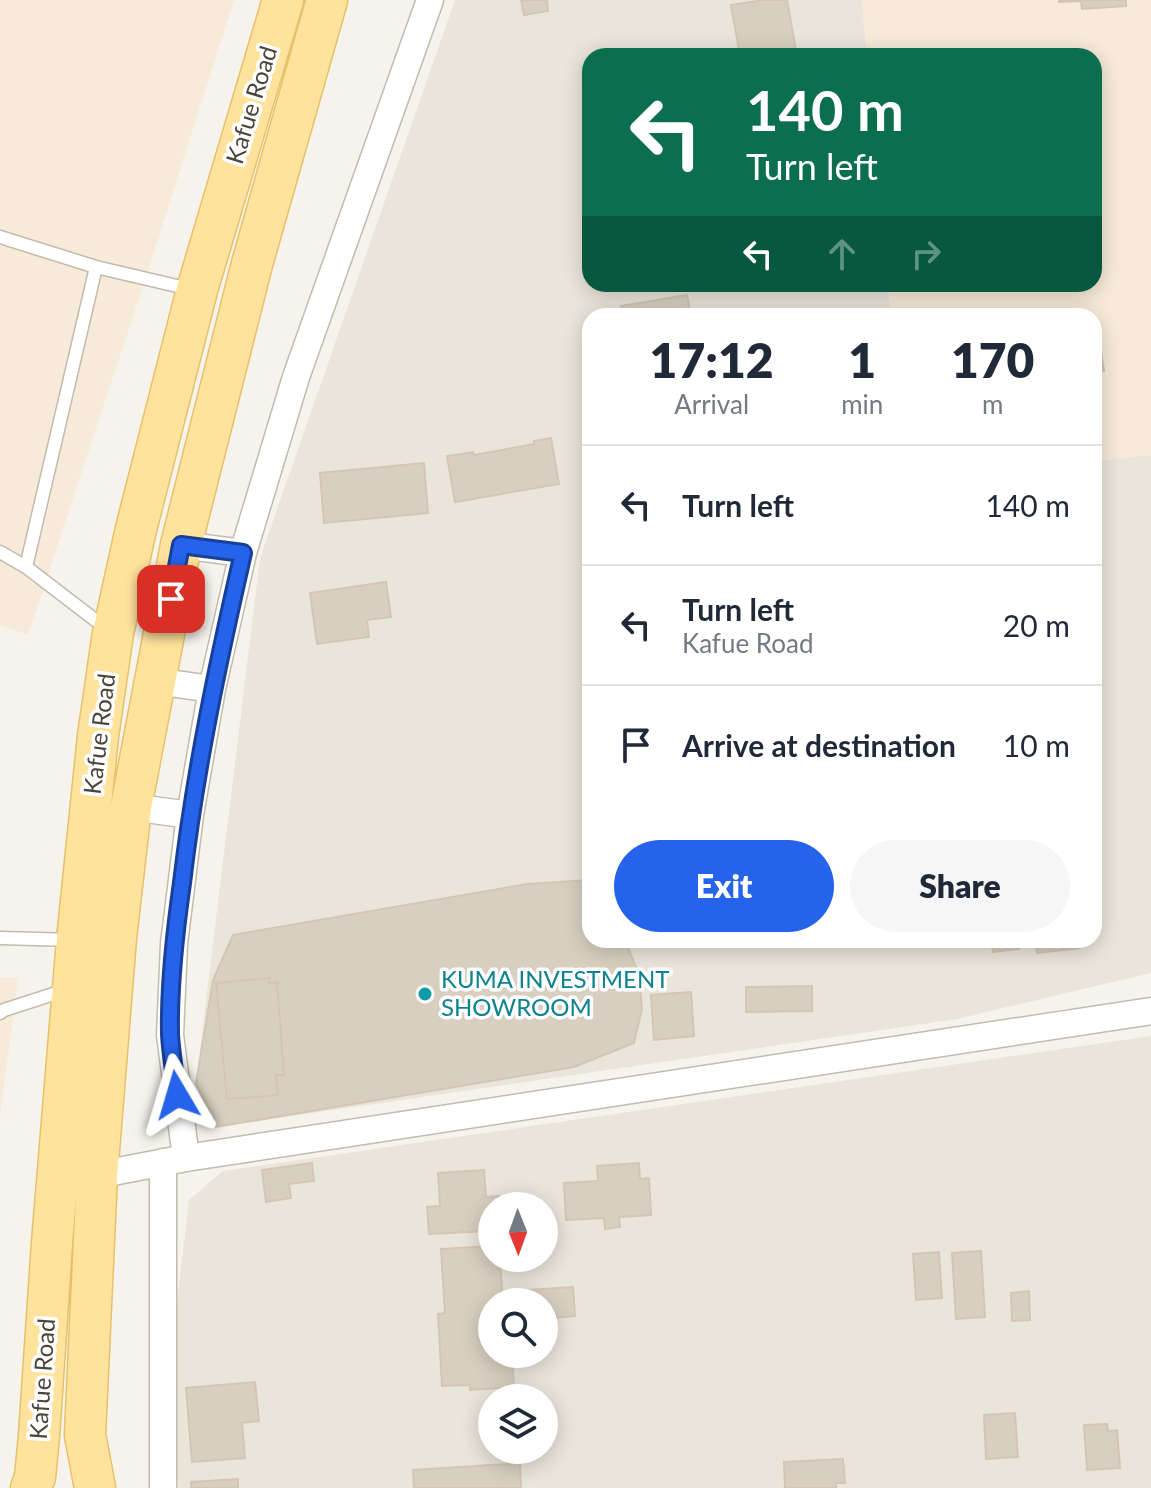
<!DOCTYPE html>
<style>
:root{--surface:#fff;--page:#f6f6f7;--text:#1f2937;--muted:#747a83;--line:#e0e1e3;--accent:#2563eb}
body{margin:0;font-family:Lato,sans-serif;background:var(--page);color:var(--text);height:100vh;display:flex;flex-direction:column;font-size:30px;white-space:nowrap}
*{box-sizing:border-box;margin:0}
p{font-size:26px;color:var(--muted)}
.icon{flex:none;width:44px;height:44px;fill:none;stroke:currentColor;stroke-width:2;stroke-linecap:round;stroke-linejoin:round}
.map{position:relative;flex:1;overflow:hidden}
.details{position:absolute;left:582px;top:308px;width:520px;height:640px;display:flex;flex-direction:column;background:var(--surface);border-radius:24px;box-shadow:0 4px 20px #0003}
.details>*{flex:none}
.guide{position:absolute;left:582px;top:48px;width:520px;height:244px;border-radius:24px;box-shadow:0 4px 20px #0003;background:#0b6e4f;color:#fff;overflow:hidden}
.needle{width:52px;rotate:179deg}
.buttons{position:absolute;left:478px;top:1192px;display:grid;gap:16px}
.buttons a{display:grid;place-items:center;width:80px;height:80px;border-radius:50%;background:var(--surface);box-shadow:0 4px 20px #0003;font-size:40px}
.pin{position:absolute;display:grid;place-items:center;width:68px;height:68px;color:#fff;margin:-34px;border-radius:16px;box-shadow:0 4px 12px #0006}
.me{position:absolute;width:88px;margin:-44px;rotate:353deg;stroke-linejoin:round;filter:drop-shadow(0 0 6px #0008)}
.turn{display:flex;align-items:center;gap:28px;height:168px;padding:0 32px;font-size:36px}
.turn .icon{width:104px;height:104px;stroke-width:2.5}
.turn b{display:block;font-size:56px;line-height:68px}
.lanes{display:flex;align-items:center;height:76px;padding:0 32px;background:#0003;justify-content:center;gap:40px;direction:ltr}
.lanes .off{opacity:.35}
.eta{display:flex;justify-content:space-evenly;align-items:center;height:136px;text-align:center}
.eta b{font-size:48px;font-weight:800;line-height:56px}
.primary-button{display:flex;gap:16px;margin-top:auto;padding:16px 32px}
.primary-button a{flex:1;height:92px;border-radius:48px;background:var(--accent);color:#fff;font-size:32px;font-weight:800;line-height:92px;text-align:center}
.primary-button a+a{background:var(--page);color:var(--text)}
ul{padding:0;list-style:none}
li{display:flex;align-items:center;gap:24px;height:120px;padding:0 32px;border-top:2px solid var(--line)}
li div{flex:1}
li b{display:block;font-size:30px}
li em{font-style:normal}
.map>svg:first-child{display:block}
.residential{fill:#eae5da;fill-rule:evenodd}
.commercial{fill:#f7ead8}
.building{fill:#d8cfc1;stroke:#d3c7b4;stroke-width:2}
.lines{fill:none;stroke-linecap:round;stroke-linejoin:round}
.service-casing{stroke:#c2bbae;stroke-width:15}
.minor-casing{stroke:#c2bbae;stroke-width:29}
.primary-casing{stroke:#e6c16a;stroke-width:43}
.service{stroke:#fff;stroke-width:12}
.minor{stroke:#fff;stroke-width:26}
.primary{stroke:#ffe39c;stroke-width:40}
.route-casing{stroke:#184099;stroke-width:20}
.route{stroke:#2563eb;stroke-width:14}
.culture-dot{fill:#0f9aa8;stroke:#fff;stroke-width:3}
.labels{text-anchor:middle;stroke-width:7;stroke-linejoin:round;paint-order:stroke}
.street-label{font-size:24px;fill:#4b4439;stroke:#fff}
.culture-label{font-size:24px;fill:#0d838f;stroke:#fff;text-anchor:start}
</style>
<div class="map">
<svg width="1151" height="1488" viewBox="0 0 1151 1488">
<rect width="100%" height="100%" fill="#f6f3ec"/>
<path class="residential" d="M455 0H862L867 56H590V284H888L891 316H590V940H1094V461L1151 455V973L957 1019 216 1127 196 1083 260 558Z
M1151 1036V1488H178L173 1431 176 1312 189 1200 223 1171ZM492 1206H544V1258H492ZM492 1302H544V1354H492ZM492 1398H544V1450H492Z"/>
<path class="commercial" d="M0 0H234L146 277 28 635 0 625Z
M862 0H1151V455L1094 461V316H891L888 284H1094V56H867Z
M0 978H18L0 1118Z"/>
<path class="building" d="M521 0H547L548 11 524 15Z
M763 0H787L797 56H740L731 5Z
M1059 0H1126V6L1082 9 1081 1 1059 2Z
M687 295 691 316H623L621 306Z
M1097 326 1104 371 1094 372V327Z
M551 438 559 484 455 502 447 456 473 452 474 455 534 444V441Z
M424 463 428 513 324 523 320 473Z
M386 582 391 617 367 620 369 637 317 644 310 593Z
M590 880V940H625L639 975 642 1009 634 1043 574 1067 216 1127 196 1083 213 980 233 935 527 884Z
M991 940H1018L1019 949 993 952Z
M1035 940H1079L1080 948 1037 953Z
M269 978V983L277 982 284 1075H276L278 1095 227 1099 216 983Z
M812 986V1011L746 1012V987Z
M691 992 694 1036 654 1040 651 995Z
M312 1163 314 1181 289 1184 291 1198 266 1202 262 1170Z
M639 1163 640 1179 649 1178 651 1215 619 1217 620 1227 605 1229 604 1218 566 1220 564 1183 598 1181 597 1166Z
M484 1170 486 1197 499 1196 500 1206H492V1217L487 1218 488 1231 429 1234 427 1207 440 1206 438 1173Z
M492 1246V1258H500L503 1302H492V1354H512L514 1387 470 1390V1385L442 1386 438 1314 445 1313 441 1249Z
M981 1251 985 1317 956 1319 952 1253Z
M939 1252 942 1298 916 1300 913 1254Z
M573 1287 575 1316 544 1319V1302H528V1290Z
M1029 1291 1030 1320 1012 1321 1011 1293Z
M255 1382 259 1421 242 1423 245 1458 192 1462 186 1388Z
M1015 1413 1018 1457 986 1459 984 1415Z
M1107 1424 1108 1431 1117 1430 1120 1468 1087 1470 1084 1425Z
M843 1459 845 1483H836V1488H785L784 1462Z
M520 1463 521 1488H414L413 1470Z
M238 1479V1488H191V1482Z"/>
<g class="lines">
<g class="service-casing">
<path id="service" d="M0 237 96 267 194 290
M0 552 26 567 107 629
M26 567 96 267
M0 938 73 940
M0 1013 4 1010 66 990"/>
</g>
<g class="minor-casing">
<path id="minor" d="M181 545 243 553
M155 681 212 689
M131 807 190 815
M186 1158 170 1035 174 944 190 815 212 689 243 553 296 377 430 0
M97 1175 186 1158 1151 1011
M163 1488V1162"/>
</g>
<g class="primary-casing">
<path id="primary" d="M31 1488 35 1477 39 1436 52 1243 77 940 98 736 113 633 136 529 197 290 283 0
M95 1488 85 1435 97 1175 116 938 131 807 181 545 252 264 327 0"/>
</g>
<use href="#service" class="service"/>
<use href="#minor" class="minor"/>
<use href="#primary" class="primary"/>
</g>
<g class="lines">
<g class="route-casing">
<path id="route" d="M171 599 181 545 243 553C218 662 195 771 182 883 175 932 169 984 170 1034 171 1054 175 1075 177 1095"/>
</g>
<use href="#route" class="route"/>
</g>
<circle class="culture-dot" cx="425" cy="994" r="8"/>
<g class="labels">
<g class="street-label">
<text transform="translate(252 105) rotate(-73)" y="8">Kafue Road</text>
<text transform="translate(100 734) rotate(-83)" y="8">Kafue Road</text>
<text transform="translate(43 1379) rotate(-86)" y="8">Kafue Road</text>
</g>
<g class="culture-label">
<text x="441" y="988">KUMA INVESTMENT<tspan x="441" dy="28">SHOWROOM</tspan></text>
</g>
</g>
</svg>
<div class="buttons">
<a><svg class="needle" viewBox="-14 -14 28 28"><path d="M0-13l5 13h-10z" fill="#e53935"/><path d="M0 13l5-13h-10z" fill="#747a83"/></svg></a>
<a><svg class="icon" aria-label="search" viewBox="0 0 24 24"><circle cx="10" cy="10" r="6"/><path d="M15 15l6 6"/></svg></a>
<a><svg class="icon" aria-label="layers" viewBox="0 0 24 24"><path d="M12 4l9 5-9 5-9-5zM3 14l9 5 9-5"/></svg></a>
</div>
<div class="pin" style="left:171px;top:599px;background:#d93025"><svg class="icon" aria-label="arrive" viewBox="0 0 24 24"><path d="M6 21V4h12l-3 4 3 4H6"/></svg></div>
<svg class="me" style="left:177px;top:1095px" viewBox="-20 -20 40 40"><path d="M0-17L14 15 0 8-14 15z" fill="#2563eb" stroke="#fff" stroke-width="4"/></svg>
<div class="guide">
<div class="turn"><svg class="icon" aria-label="left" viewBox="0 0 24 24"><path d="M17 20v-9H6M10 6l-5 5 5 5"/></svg><div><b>140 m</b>Turn left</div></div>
<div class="lanes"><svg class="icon" aria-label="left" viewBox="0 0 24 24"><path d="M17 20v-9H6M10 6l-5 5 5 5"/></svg><svg class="icon off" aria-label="ahead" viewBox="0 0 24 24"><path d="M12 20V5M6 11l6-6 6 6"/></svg><svg class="icon off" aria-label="right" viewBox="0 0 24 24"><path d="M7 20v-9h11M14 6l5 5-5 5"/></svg></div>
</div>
<section class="details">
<div class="eta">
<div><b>17:12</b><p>Arrival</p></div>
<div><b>1</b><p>min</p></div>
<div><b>170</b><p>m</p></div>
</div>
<ul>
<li><svg class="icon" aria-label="left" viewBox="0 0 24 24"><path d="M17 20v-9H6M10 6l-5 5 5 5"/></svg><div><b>Turn left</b></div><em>140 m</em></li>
<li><svg class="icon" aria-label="left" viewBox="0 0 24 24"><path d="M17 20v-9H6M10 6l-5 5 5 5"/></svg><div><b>Turn left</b><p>Kafue Road</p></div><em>20 m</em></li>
<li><svg class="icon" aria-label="arrive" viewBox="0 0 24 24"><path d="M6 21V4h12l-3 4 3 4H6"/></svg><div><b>Arrive at destination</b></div><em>10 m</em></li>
</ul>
<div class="primary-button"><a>Exit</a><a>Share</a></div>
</section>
</div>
